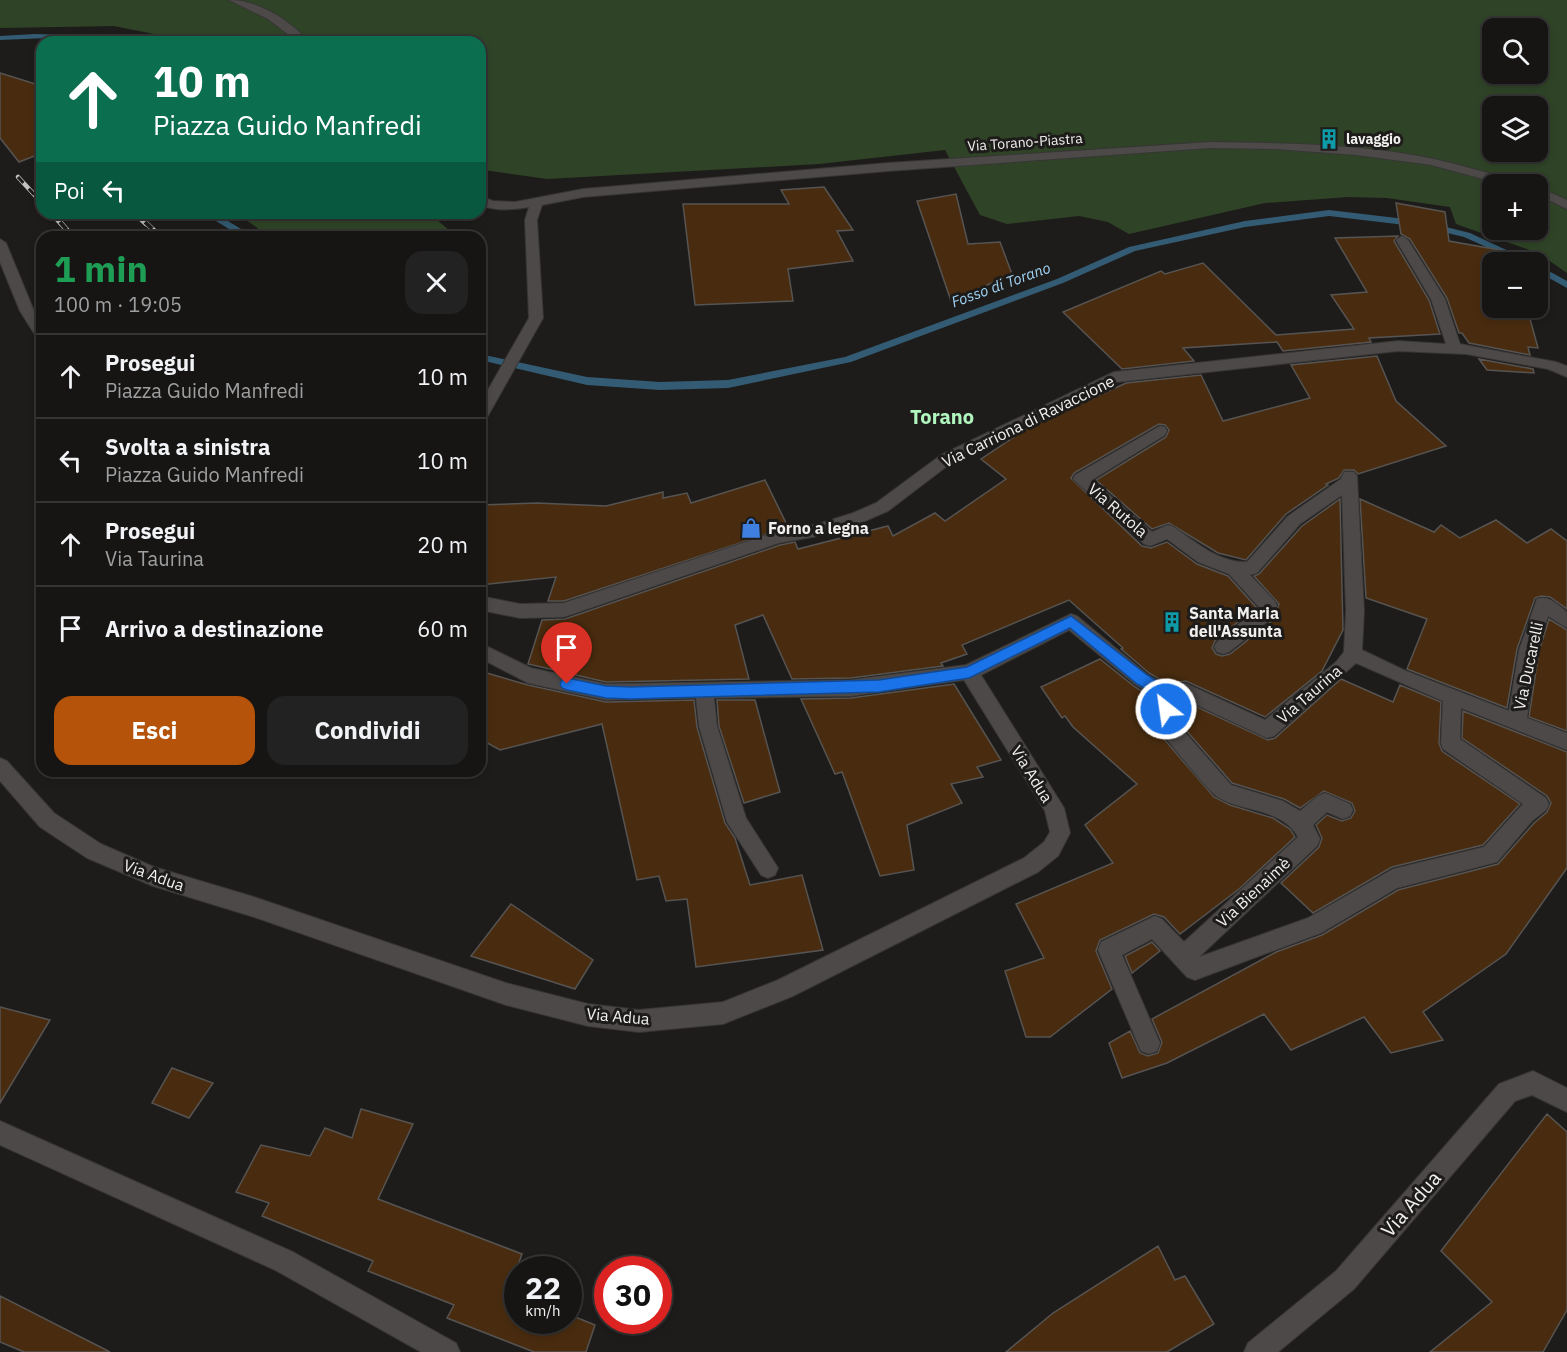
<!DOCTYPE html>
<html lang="it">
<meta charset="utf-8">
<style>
:root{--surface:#161514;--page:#232222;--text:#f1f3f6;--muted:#9e9fa0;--line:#353434;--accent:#b45309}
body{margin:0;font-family:"IBM Plex Sans",sans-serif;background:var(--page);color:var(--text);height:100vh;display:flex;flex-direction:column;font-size:22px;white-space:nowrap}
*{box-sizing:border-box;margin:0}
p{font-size:20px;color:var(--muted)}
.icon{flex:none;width:33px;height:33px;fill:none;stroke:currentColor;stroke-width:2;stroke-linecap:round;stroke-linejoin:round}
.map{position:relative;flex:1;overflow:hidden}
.panel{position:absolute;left:36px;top:231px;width:450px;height:546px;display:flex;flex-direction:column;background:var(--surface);border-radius:18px;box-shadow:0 3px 9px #0003,0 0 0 2px var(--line)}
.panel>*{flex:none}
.banner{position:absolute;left:36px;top:36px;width:450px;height:183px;border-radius:18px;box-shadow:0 3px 9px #0003,0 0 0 2px var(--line);background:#0b6e4f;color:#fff;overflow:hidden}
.buttons{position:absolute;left:1482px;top:18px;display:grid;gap:12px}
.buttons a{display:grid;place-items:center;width:66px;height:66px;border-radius:12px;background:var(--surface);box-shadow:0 3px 9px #0003,0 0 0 2px var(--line);font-size:30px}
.speed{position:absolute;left:504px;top:1256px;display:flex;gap:12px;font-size:30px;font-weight:700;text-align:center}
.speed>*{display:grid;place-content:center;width:78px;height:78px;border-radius:50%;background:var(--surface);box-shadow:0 3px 9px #0003,0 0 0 2px var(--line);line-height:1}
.speed small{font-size:15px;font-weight:400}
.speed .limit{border:9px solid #d22;background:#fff;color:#111}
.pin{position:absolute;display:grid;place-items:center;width:51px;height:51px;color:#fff;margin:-62px -26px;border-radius:50% 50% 50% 0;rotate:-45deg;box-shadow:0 0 6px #0007}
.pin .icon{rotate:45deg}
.me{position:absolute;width:66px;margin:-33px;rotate:330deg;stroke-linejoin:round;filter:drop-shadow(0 0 4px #0008)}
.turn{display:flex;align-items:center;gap:21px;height:126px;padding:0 18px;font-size:27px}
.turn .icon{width:78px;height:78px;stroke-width:2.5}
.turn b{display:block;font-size:42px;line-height:51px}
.then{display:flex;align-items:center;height:57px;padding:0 18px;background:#0003;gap:12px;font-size:22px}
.round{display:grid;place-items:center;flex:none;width:63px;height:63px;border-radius:18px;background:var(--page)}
.overview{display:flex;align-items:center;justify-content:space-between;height:102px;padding:0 18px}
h1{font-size:36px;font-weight:800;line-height:45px;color:#1e9e55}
.cta{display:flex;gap:12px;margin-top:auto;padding:12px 18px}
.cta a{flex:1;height:69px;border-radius:18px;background:var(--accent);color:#fff;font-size:24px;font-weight:800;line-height:69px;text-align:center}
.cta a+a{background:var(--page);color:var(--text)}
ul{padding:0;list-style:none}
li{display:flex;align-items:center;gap:18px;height:84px;padding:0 18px;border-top:2px solid var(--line)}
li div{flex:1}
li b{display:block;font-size:22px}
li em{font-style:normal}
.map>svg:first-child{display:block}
.green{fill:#2f4427;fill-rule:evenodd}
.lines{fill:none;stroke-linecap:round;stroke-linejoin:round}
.stream{fill:#335b73;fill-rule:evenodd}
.building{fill:#492c0f;stroke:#565452;stroke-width:1.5}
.minor-casing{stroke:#373635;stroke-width:2}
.minor{fill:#4c4948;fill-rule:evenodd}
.rail-far1-casing{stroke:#c4c2c1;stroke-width:4.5}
.rail-casing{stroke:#c4c2c1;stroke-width:5}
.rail-far1{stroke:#1e1c1a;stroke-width:3;stroke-dasharray:8;stroke-linecap:butt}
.rail{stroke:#1e1c1a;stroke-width:4;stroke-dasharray:10;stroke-linecap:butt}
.route{fill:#1a73e8;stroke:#114b97;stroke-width:1.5}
.labels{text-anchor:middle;stroke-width:6;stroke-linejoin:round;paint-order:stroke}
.far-poi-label{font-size:14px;font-weight:bold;fill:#f2f0ef;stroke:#1e1c1a;text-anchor:start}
.far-street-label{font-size:14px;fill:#f2f0ef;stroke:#1e1c1a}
.far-water-label{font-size:15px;font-style:italic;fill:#a0d5f6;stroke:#1e1c1a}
.street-label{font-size:16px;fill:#f2f0ef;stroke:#1e1c1a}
.poi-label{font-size:16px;font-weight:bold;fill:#f2f0ef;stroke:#1e1c1a;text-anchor:start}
.quarter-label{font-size:20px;font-weight:bold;fill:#b1f5be;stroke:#1e1c1a}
.near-street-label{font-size:20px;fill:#f2f0ef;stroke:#1e1c1a}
</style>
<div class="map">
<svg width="1567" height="1352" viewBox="0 0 1567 1352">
<rect width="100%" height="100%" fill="#1e1c1a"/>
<path class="green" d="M0 0H1567V273L1538 253 1456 224 1450 207 1387 198 1348 197 1265 203 1129 234 1108 222 1079 216 1007 224 980 215 945 150 819 164 547 179 484 170 480 173V42H154V34L114 26 0 28ZM1492 28H1538V74H1492ZM1492 106H1538V152H1492ZM1492 184H1538V230H1492Z
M236 213H429L457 237H270Z"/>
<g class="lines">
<path class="stream" d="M35 34 70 35 96 42 47 38 0 40V36Z
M1329 210 1422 221 1470 233 1532 262H1520L1464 237 1422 227 1329 216 1245 227 1135 251 1063 283 851 362 728 388 660 390 587 385 480 360V354L587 377 660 382 728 380 845 357 1057 279 1129 247 1245 221Z
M203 213H215L254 237H242Z
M1538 265 1567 281V288L1538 272Z"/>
</g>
<path class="building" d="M0 73 42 86V153L19 162 0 138Z
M824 187 853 230 837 231 853 261 788 269 793 301 695 305 683 204H789L781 190Z
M956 194 968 244 1000 242 1012 274 951 301 917 201Z
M1396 203 1445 212 1449 241 1505 251 1514 258 1516 262H1492V308H1527L1538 348 1528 347 1530 355 1469 343 1462 333H1459L1447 298 1410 239 1401 234Z
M1398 236 1394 241 1429 300 1440 334 1369 338 1371 342 1283 351 1277 342 1183 348 1194 361 1122 369 1063 312 1161 271 1165 274 1203 263 1276 335 1354 329 1331 295 1367 292 1335 238Z
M1377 356 1396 401 1446 446 1358 474 1354 470H1344L1339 478 1326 484 1328 485 1286 514 1246 560 1218 553 1169 523 1152 529 1096 480 1166 437 1169 430 1165 425 1159 424 1074 473 1071 478 1142 546 1151 548 1167 542 1197 564 1228 576 1256 607 1215 641 1212 648 1216 654 1222 656 1230 654 1274 619 1279 604 1254 576 1259 574 1302 526 1340 499 1343 630 1322 671 1265 717 1186 681 1168 684 1149 673 1121 649 1123 648 1069 600 962 645 967 654 941 663 943 666 851 678 792 679 763 615 735 625 749 679 606 682 528 664 542 620 565 619 780 545 795 542 798 549 888 526 893 536 935 513 945 521 1006 479 981 459 1029 427 1126 383 1201 375 1223 421 1310 398 1291 365Z
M1479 359 1533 369 1534 373 1487 370Z
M765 480 788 527 564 601H548L556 577 480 585V505L537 503 606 506 663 492V498L687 493 691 503Z
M1360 499 1434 532 1441 525 1460 538 1496 520 1527 543 1551 529 1567 541V609L1550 597 1541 596 1535 598 1517 649 1507 708 1407 669 1427 619 1366 598Z
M1549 619 1567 630V731L1529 717 1539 651Z
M1100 659 1135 687 1155 699V724L1157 731 1214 797 1230 805 1273 818 1290 829 1295 837 1239 889 1180 934 1164 917 1154 914 1100 940 1096 951 1112 989 1050 1037H1026L1005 971 1044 958 1016 904 1113 863 1085 825 1137 784 1073 727 1065 716 1062 718 1041 687Z
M480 671 528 685 606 702 694 700 697 727 725 823 735 838 750 885 802 875 823 950 696 967 687 899 666 901 659 876 637 880 602 724 500 750 480 739Z
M1341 679 1393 702 1400 685 1441 702 1439 743 1442 751 1520 804 1483 845 1392 867 1313 913 1281 883 1319 847 1322 838 1316 825 1327 815 1342 821 1351 818 1355 811 1352 803 1324 791 1300 808 1284 799 1232 783 1177 720V702L1184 701 1268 740 1275 738Z
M954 684 1001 760 977 767 983 777 951 784 962 803 907 825 914 870 880 876 842 772 835 774 801 699 851 698Z
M717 700H755L780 792 744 803 719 726Z
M1463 711 1567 752V868L1506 954 1423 1012 1443 1040 1391 1053 1364 1017 1291 1050 1264 1014 1167 1063 1122 1078 1109 1043 1130 1031 1140 1053 1148 1056 1158 1053 1162 1042 1152 1019 1276 952 1322 935 1398 890 1498 864 1534 823 1547 812 1551 803 1547 796 1462 738Z
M511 904 593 960 575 989 471 956Z
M1152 942 1160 951 1132 973 1125 956Z
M0 1007 50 1020 0 1103Z
M172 1068 213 1083 189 1118 152 1103Z
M361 1109 413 1124 378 1199 522 1254 509 1289 518 1292V1320H568V1314L595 1325 586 1352H534L447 1318 454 1305 368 1271 373 1261 262 1216 269 1203 236 1192 261 1145 310 1156 325 1128 352 1138Z
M1547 1114 1567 1132V1310L1543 1352H1430L1492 1302 1441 1251Z
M1158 1246 1175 1280 1185 1276 1214 1324 1167 1352H1006L1053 1313Z
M0 1296 110 1352H24L0 1342Z"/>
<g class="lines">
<g class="minor-casing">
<path id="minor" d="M229 0C258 0 290 20 309 42H298L268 19Z
M1210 142C1282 143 1364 144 1434 159 1462 165 1490 174 1518 181L1520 184H1502L1431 165 1356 155 1275 149 1210 148 888 171 583 197 542 205 537 220 543 318 485 421 480 422V404L529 318 525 220 529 207C513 210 495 211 480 205V196L493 201 515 202 583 189 888 163Z
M1538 187 1567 200V209L1538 195Z
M1402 236 1408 240 1445 299 1460 344 1556 362 1567 366V377L1548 369 1466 354 1398 351 1117 382 951 463 888 511 865 521 818 536 779 543 564 617 520 618 480 610V596L520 604 564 603 778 531 818 524 853 513 876 503 941 455 1114 372 1398 341 1446 344 1431 299 1396 240Z
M0 239 6 243 34 311 42 324V339L37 338 20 311 0 262Z
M1160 426 1165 427 1167 431 1165 435 1092 480 1152 532 1168 525 1174 527C1195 542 1219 563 1247 562L1288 516 1341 479 1344 472H1354L1357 476 1364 611 1362 650 1406 671 1509 711 1519 650 1537 599C1549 595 1558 605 1567 612V628L1548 616 1537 650 1527 718 1567 733V750L1461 708 1460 739 1546 798 1549 804 1546 810 1532 821 1497 862 1397 888 1321 933 1195 980 1187 977 1152 939 1122 955 1160 1043 1157 1051 1149 1054 1141 1051 1098 950 1101 942 1155 916 1162 919 1184 942 1298 837C1283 809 1246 812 1221 799 1209 794 1171 743 1159 730L1157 724V698L1136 685 1069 630 981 675 1064 808 1070 833 1058 856 1038 872 793 996 723 1024 639 1032 588 1026 506 1005 254 917 153 886 87 858 40 827 0 781V758L7 761 54 813 101 844 154 867 254 897 506 983 588 1004 639 1010 723 1002 778 980 1024 858 1044 842 1050 832 1045 811 964 680 851 696 714 698 717 726 746 818 778 868 775 875 768 878 761 875 727 822 699 726 696 698 606 700 528 683 480 658V643L531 668 606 684 851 680 966 665 1071 614 1077 616 1148 675 1168 686 1185 683 1265 720 1336 662 1344 652 1346 611 1342 495 1300 524 1257 573 1250 575 1274 600 1277 605 1272 618 1229 652 1223 654 1217 652 1214 647 1217 642 1259 607 1229 574 1198 562 1167 539 1150 546 1144 544 1073 479 1075 475ZM1356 663 1443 701 1441 743 1443 749 1523 804 1484 847 1393 869 1308 918 1199 957 1317 846 1320 839 1313 825 1327 812 1343 819 1350 816 1353 810 1350 804 1325 793 1318 796 1300 811 1283 801 1231 785 1175 721V700L1184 699 1267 738 1274 736Z
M1533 1071 1567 1088V1112L1532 1095 1515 1101 1354 1289 1278 1352H1244L1248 1343 1336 1271 1499 1084Z
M0 1121 293 1252 456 1343 460 1352H421L275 1270 0 1145Z"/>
</g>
<use href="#minor" class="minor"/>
<g class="rail-far1-casing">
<path id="rail-far1" d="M18 177 42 203
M51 213 61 224
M134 213 146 224"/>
</g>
<g class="rail-casing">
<path id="rail" d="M60 222 73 237
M145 222 161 237"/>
</g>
<use href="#rail-far1" class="rail-far1"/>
<use href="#rail" class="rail"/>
</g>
<path class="route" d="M1071 616 1147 675 1171 690 1173 709 1171 713H1161L1159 697 1137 684 1070 628 969 678 879 692 630 699 606 698 567 690 562 688 560 684 562 680 567 678 606 686 630 687 879 680 967 667Z"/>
<defs>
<g id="building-bare" transform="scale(1.62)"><path d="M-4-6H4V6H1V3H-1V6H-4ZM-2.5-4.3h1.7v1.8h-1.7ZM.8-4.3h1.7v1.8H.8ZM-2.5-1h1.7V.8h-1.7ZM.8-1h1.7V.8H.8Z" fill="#0f9aa8" stroke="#1e1c1a" stroke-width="2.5" paint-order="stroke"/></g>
<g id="shop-bare" transform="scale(1.62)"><path d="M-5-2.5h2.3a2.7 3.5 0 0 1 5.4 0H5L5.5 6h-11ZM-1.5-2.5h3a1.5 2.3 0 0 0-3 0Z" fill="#3f7fe0" stroke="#1e1c1a" stroke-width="2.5" paint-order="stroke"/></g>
</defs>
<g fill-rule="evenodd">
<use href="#building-bare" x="1329" y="139"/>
<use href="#shop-bare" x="751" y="528"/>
<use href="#building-bare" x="1172" y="622"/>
</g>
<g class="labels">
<g class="far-poi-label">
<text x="1346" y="144">lavaggio</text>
</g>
<g class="far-street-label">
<text transform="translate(1025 142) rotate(-4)" y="5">Via Torano-Piastra</text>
</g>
<g class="far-water-label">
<text transform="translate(1001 285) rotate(-20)" y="5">Fosso di Torano</text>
</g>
<g class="street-label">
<text transform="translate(1028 421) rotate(-26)" y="6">Via Carriona di Ravaccione</text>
<text transform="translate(1118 510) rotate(41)" y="6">Via Rutola</text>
<text transform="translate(1528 666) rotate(-78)" y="6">Via Ducarelli</text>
<text transform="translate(1309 694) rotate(-41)" y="6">Via Taurina</text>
<text transform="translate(1032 774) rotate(58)" y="6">Via Adua</text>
<text transform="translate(154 875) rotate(20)" y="6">Via Adua</text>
<text transform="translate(1253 892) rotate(-43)" y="6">Via Bienaimè</text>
<text transform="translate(618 1016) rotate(5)" y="6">Via Adua</text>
</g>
<g class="poi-label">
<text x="768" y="534">Forno a legna</text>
<text x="1189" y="619">Santa Maria<tspan x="1189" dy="18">dell'Assunta</tspan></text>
</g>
<g class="quarter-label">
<text x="942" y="424">Torano</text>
</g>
<g class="near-street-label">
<text transform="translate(1411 1204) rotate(-49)" y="7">Via Adua</text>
</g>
</g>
</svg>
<div class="buttons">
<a><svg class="icon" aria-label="search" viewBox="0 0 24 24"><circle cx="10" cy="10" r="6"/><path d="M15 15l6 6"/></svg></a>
<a><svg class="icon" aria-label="layers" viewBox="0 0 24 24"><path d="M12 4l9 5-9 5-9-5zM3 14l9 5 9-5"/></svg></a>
<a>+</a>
<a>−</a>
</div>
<div class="speed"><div>22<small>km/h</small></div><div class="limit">30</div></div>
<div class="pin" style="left:567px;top:684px;background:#d93025"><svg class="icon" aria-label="arrive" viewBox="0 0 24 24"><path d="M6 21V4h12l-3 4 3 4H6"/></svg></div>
<svg class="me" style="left:1166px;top:709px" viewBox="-20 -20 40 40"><circle r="17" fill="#1a73e8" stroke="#fff" stroke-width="3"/><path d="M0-11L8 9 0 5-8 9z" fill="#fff"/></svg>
<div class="banner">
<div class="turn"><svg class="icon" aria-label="ahead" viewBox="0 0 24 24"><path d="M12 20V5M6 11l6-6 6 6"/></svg><div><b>10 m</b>Piazza Guido Manfredi</div></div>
<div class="then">Poi<svg class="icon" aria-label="left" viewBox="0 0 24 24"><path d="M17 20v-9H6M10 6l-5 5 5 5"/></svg></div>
</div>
<section class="panel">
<div class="overview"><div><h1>1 min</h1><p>100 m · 19:05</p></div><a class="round"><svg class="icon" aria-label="close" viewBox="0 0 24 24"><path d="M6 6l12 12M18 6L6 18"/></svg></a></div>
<ul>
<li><svg class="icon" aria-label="ahead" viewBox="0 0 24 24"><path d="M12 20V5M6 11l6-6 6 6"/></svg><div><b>Prosegui</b><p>Piazza Guido Manfredi</p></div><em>10 m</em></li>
<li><svg class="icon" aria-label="left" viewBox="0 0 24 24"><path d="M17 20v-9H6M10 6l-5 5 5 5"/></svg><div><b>Svolta a sinistra</b><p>Piazza Guido Manfredi</p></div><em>10 m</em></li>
<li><svg class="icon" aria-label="ahead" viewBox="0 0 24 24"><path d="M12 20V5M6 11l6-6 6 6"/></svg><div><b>Prosegui</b><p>Via Taurina</p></div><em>20 m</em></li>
<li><svg class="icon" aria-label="arrive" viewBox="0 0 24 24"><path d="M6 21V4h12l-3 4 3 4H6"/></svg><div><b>Arrivo a destinazione</b></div><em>60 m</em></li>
</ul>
<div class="cta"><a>Esci</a><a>Condividi</a></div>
</section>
</div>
